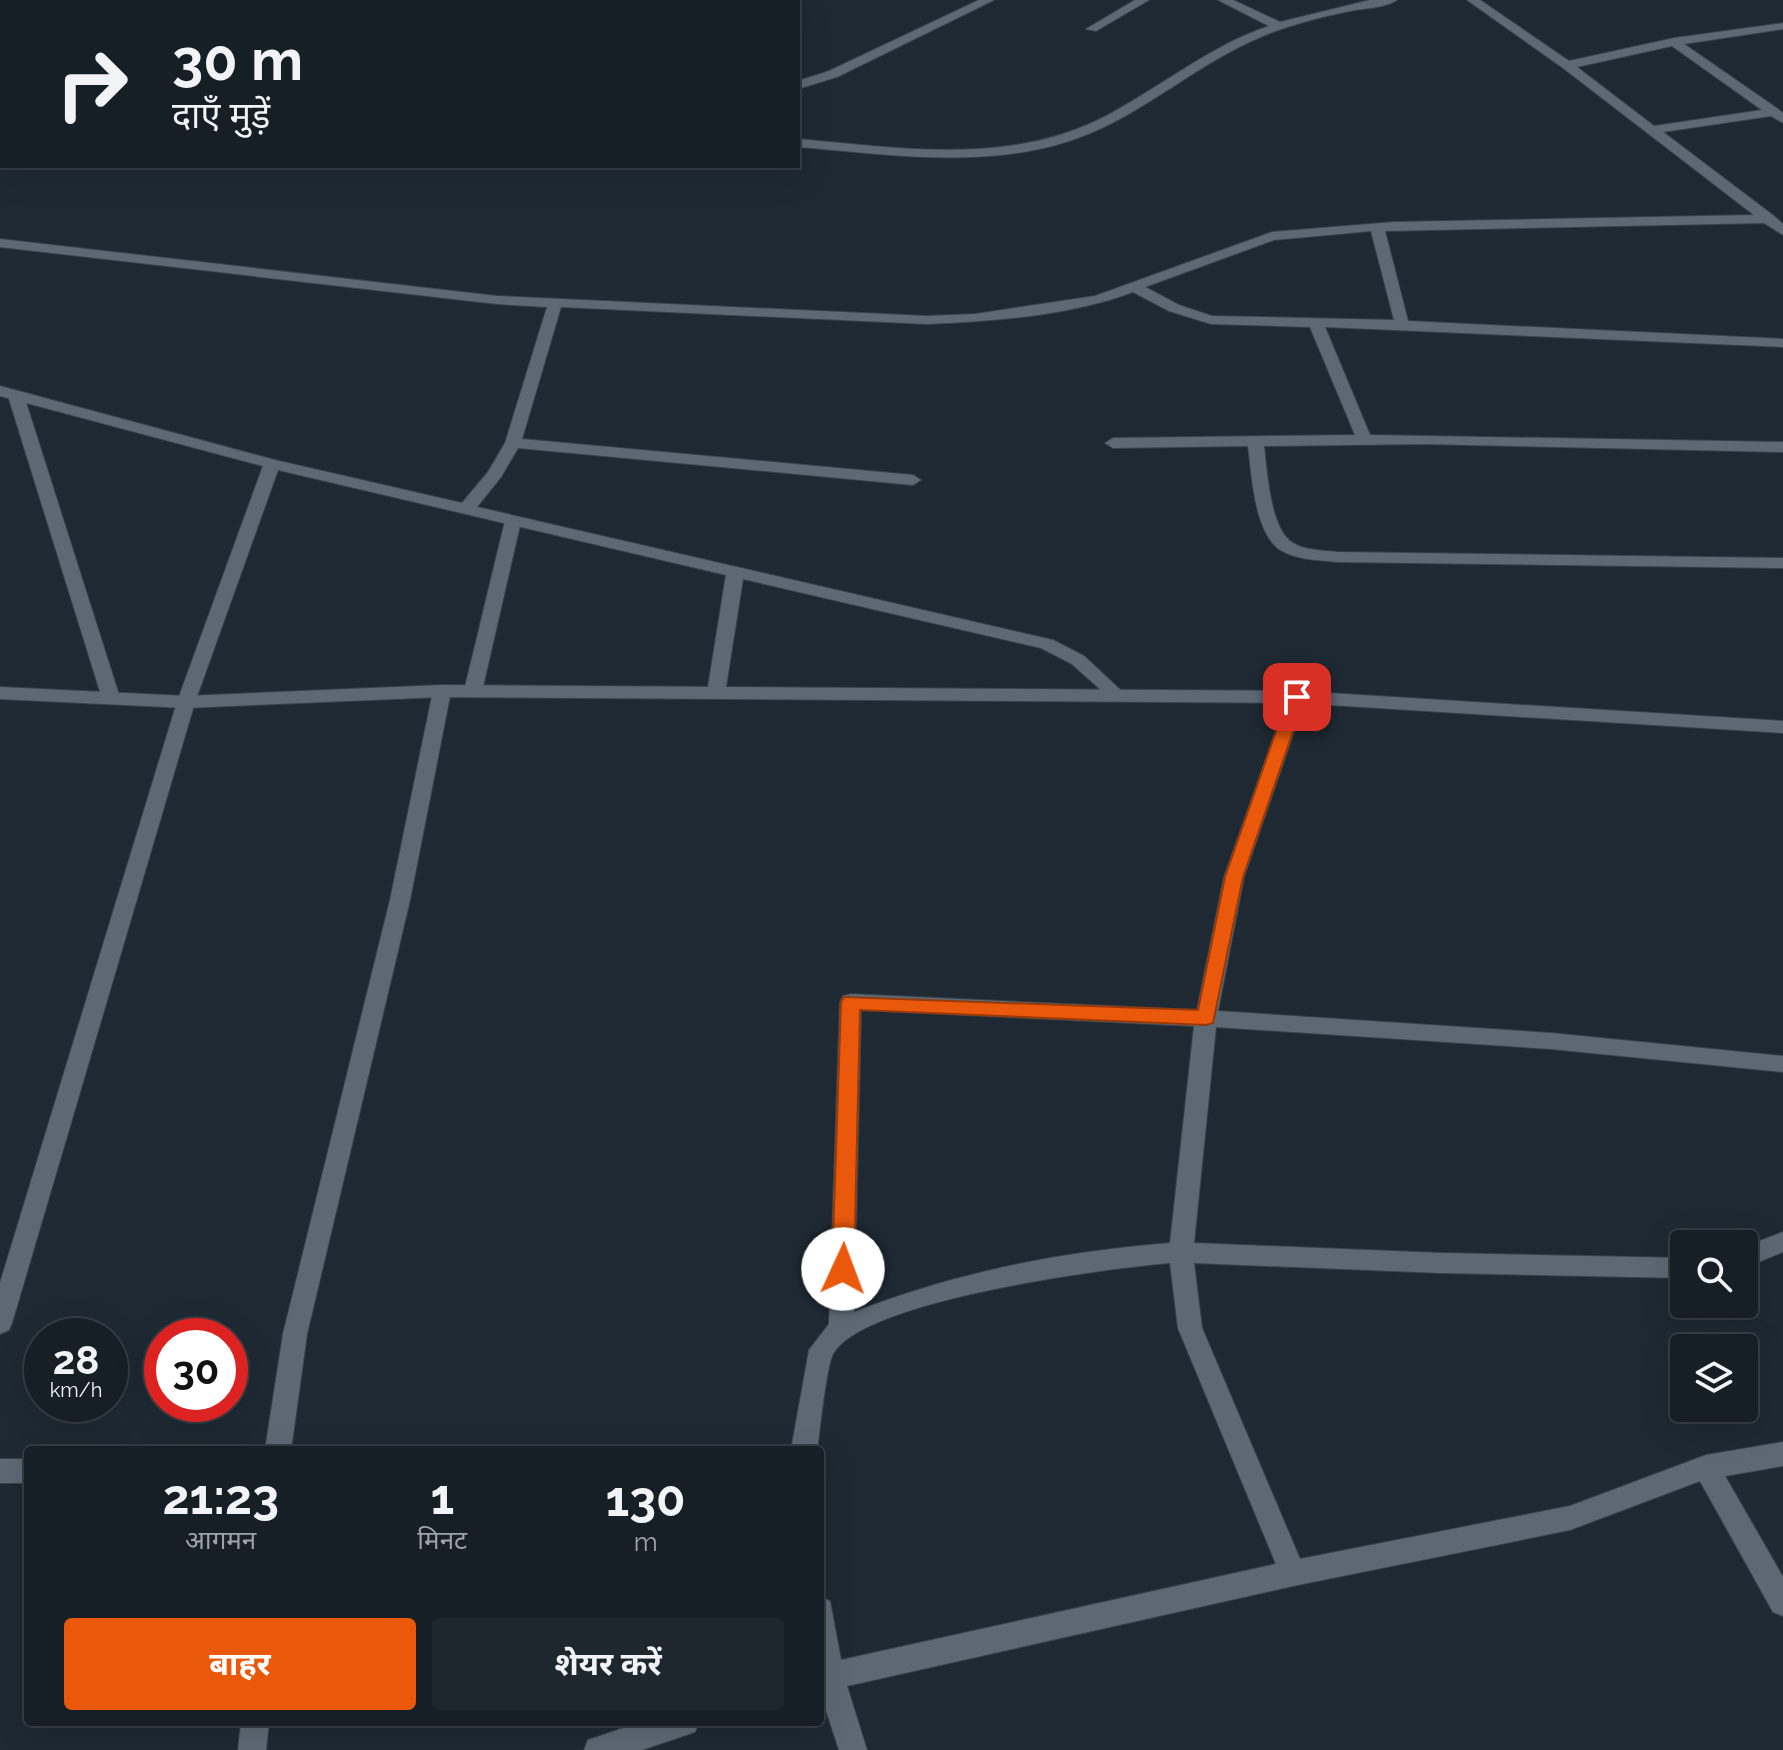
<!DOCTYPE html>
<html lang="hi">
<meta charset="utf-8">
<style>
:root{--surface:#161f26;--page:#1f272e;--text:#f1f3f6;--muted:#9ea2a7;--line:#353d43;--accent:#ea580c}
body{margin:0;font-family:Raleway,"Noto Sans Devanagari",sans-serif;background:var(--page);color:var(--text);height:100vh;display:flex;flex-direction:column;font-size:30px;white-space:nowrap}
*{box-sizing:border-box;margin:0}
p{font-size:26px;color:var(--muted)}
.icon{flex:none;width:44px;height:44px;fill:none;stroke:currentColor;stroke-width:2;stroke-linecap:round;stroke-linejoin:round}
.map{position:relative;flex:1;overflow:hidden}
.panel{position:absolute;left:24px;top:1446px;width:800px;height:280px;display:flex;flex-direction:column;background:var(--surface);border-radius:8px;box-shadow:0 8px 32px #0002,0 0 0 2px var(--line)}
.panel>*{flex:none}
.guide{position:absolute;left:0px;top:0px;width:800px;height:168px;box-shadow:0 8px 32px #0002,0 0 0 2px var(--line);background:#161f26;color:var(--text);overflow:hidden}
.tools{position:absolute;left:1670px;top:1230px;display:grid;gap:16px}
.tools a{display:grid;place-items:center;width:88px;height:88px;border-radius:8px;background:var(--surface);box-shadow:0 8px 32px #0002,0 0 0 2px var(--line);font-size:40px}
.speed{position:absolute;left:24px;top:1318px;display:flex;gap:16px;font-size:40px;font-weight:700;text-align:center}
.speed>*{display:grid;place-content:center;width:104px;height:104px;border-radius:50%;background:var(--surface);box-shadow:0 8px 32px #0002,0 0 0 2px var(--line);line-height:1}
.speed small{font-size:20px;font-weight:400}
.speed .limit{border:12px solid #d22;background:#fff;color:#111}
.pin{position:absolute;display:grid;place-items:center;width:68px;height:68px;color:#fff;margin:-34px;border-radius:16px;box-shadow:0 4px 12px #0006}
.me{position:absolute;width:88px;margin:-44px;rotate:2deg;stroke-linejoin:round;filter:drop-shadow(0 0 6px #0008)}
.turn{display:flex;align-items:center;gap:28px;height:168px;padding:0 40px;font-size:36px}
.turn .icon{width:104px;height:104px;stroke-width:2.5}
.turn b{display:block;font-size:56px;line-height:68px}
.eta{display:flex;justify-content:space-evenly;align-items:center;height:136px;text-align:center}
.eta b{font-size:48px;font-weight:700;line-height:56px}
.action{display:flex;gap:16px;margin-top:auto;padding:16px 40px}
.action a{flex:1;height:92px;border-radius:8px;background:var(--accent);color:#fff;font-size:32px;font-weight:700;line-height:92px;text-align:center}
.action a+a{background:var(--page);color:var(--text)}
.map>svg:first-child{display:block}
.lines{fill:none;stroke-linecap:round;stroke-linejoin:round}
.service-casing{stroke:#3a434a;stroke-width:2}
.minor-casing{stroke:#3a434a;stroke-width:2}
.tertiary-casing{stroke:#3a434a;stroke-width:2}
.service{fill:#5c6974;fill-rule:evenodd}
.minor{fill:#5c6974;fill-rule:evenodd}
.tertiary{fill:#5c6974;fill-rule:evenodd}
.route{fill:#ea580c;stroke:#983908;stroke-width:2}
</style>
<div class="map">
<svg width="1783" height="1750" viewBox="0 0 1783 1750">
<rect width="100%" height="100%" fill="#1e2933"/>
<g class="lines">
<g class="service-casing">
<path id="service" d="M16 391 24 396 120 698 117 702H105L102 698 8 396Z
M513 516 521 521 482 691 473 697 464 691 505 521Z"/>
</g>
<g class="minor-casing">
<path id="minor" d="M538 0H550L537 2Z
M979 0H994L837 77 798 89V81L829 71Z
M1135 0H1149L1096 31 1086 29Z
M1218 0H1233L1280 22 1370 0H1397C1385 8 1364 8 1350 11 1320 17 1290 25 1263 36 1202 61 1153 106 1093 132 1001 172 895 155 798 147V139C900 148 1009 166 1104 117 1160 88 1209 46 1269 26Z
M1467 0H1480L1569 61 1674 38 1783 23V29L1684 44 1778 109 1783 113V123L1771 116 1663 132 1774 216 1783 224V235L1764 223 1385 231 1408 321 1783 339V347L1325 327 1370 435 1783 442V452L1424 444 1264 446C1267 470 1270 530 1293 543 1306 551 1322 550 1337 552L1783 558V568L1337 562C1319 560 1298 560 1282 551 1254 535 1252 475 1248 446L1113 448 1105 443 1113 438 1355 435 1310 327 1211 324 1169 311 1133 292C1069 316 995 321 927 324L561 307 522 439 913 475 921 480 913 485 518 448 501 477 477 507 1053 640 1084 656 1127 696 1124 700H1112L1072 664 1041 648 743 579 725 693 716 699 707 693 726 575 278 470 195 702 12 1323 9 1330 0 1334V1283L177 702 263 466 0 396V386L275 460 462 503 488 472 505 443 547 307 497 304 0 247V239L497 296 927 316 975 314 1095 296 1272 232 1394 222 1754 215 1563 68ZM1672 46 1762 110 1654 126 1577 67ZM1371 231 1394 320 1212 316 1179 305 1145 287 1274 240Z
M0 105H2V113H0Z
M442 685 451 691 410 900 307 1334 291 1450H265L283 1334 390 900 433 691Z
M1297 691 1306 697 1244 877 1218 1011 1551 1033 1783 1056V1072L1551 1049 1216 1027 1194 1243 1441 1253 1684 1258V1278L1441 1273 1194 1263 1202 1328 1300 1559 1570 1506 1706 1455 1783 1442V1466L1725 1476 1783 1577V1616L1773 1612 1700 1481 1570 1530 1293 1586 847 1686 867 1750H839L820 1692V1597L830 1601 841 1660 1276 1564 1178 1328 1170 1263C1108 1268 863 1300 833 1354 826 1367 820 1431 817 1450H791L809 1350 829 1324 840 1002 843 996 851 994 1197 1010 1224 877 1288 697ZM861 1010 1194 1026 1170 1243C1059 1252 958 1272 854 1312Z
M1783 1232V1252L1744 1268V1247Z
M0 1459H28V1483H0Z
M241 1722H269L266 1750H238Z
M641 1722H699L695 1732 642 1750H584L588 1740Z"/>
</g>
<g class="tertiary-casing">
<path id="tertiary" d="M442 685 1297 691 1783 721V733L1297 703 442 697 186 708 0 699V687L186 696Z"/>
</g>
<use href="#service" class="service"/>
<use href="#minor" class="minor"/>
<use href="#tertiary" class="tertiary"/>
</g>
<path class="route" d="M1297 692 1305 697 1243 877 1213 1023 1206 1025 860 1010 854 1269 850 1275 843 1278 835 1275 832 1269 841 1002 844 997 1198 1010 1225 877 1288 697Z"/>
</svg>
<div class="tools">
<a><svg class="icon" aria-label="search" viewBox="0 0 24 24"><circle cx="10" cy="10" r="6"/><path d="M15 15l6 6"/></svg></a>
<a><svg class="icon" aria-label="layers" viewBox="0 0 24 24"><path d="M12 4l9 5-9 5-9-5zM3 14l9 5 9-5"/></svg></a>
</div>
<div class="speed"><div>28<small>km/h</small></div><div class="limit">30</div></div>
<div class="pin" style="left:1297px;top:697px;background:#d93025"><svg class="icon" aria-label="arrive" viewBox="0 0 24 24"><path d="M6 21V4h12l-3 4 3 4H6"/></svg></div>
<svg class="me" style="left:843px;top:1269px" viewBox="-20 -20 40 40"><circle r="19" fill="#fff"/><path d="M0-13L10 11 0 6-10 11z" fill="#ea580c"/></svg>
<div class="guide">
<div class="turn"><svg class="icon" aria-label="right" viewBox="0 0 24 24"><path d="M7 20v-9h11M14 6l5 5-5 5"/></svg><div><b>30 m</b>दाएँ मुड़ें</div></div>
</div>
<section class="panel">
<div class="eta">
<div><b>21:23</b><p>आगमन</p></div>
<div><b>1</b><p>मिनट</p></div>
<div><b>130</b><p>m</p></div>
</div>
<div class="action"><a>बाहर</a><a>शेयर करें</a></div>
</section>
</div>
